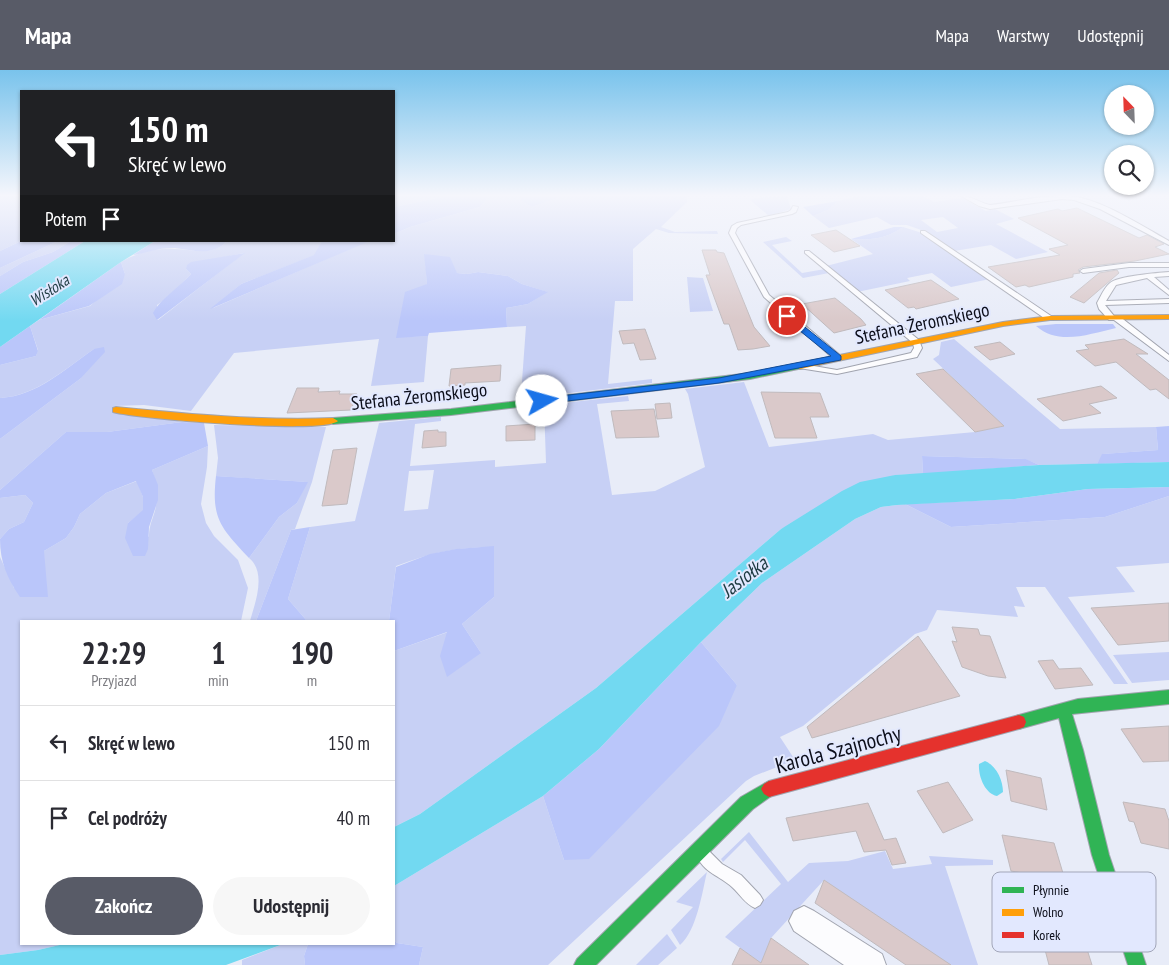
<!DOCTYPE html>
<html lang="pl">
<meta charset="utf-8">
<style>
:root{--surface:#fff;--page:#f7f7f7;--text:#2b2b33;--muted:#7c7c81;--line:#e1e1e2;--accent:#585b67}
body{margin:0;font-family:"PT Sans Narrow",sans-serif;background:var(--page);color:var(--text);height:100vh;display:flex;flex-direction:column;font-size:19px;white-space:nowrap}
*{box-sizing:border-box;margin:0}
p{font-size:16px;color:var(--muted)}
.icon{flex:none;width:28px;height:28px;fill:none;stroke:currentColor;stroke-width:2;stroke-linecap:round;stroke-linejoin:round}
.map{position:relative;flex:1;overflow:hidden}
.details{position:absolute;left:20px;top:550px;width:375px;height:325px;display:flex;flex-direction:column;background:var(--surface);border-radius:0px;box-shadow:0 1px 4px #0004}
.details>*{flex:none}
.hud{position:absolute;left:20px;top:20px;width:375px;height:152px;border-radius:0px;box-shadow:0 1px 4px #0004;background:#202124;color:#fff;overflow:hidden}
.needle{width:32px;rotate:337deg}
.tools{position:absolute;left:1104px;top:15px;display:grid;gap:10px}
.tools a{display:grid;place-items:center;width:50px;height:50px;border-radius:50%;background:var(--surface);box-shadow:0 1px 4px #0004;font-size:25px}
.pin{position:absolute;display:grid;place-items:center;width:42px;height:42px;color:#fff;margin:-21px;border:2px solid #fff;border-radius:50%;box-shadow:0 1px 5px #0007}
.me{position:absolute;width:55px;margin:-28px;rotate:83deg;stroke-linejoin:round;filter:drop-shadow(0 0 4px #0008)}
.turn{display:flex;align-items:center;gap:18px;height:105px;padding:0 25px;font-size:22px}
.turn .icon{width:65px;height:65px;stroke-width:2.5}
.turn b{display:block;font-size:35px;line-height:42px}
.then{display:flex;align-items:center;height:48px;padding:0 25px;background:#0003;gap:10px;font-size:19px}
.eta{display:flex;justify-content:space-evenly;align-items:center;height:85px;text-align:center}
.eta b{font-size:30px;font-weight:700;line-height:35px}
.button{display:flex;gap:10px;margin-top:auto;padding:10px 25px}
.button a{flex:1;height:58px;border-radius:30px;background:var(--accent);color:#fff;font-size:20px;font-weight:700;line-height:58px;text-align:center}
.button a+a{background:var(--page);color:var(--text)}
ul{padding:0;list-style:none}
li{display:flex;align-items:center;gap:15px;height:75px;padding:0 25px;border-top:1px solid var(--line)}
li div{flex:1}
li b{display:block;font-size:19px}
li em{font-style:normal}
header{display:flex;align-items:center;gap:30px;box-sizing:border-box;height:70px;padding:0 25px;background:var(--accent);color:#fff}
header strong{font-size:24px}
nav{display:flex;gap:28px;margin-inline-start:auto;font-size:18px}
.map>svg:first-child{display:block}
.green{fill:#c7d0f5;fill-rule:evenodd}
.forest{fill:#bac6fa}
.water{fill:#72d9f1}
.building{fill:#dac9ca;stroke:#c0babd}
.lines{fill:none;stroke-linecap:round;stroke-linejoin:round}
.lane-casing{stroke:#a1a4af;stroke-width:2}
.street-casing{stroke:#a1a4af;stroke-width:2}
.fast-casing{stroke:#a1a4af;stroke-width:2}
.slow-casing{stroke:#a1a4af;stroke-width:2}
.jam-casing{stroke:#a1a4af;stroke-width:2}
.lane{fill:#fcfcfe;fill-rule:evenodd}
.street{fill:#fcfcfe;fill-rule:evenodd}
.fast{fill:#30b455;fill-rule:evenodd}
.slow{fill:#ff9f0a;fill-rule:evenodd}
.jam{fill:#e5322d;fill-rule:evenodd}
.route{fill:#1a73e8;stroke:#114b97}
.labels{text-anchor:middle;stroke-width:4;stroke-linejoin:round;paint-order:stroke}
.far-water-label{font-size:16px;font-style:italic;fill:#1d3a41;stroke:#e2e8fe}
.street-label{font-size:19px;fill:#0b0d19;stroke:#e2e8fe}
.water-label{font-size:20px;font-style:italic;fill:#1d3a41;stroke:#e2e8fe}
.near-street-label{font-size:22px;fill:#0b0d19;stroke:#e2e8fe}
.key{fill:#e2e8fe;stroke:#a2a6b9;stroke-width:1}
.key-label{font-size:14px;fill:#0b0d19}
</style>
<header>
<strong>Mapa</strong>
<nav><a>Mapa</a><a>Warstwy</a><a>Udostępnij</a></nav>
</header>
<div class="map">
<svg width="1169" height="895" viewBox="0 0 1169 895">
<rect width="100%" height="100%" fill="#e8ecf8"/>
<path class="green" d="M0 126H21V171L0 181Z
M394 126H447L394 137Z
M490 126H521V131L532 137 564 126H687V132L661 157 675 162 717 161 718 164 669 163 656 159 633 179V231H615L608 314 652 309V313L520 329 518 326 521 325 526 256 507 257 506 238 528 234 547 222 522 214 508 206 478 202 467 204 457 203 425 184 427 214 397 267 428 266 424 312 371 316 379 269 234 283 191 341 144 335 113 336 182 352 107 362H66L0 420V369L80 309 94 279C65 299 36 326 0 328V295L36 286 38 280 30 256 39 250 90 236 125 204 121 192C136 183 156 178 174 179 192 179 213 187 227 171H322L315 185 241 214 213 238 366 172 394 171V164L410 157 480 137ZM244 183 158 250H157V235L170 226 191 204 186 199 210 190Z
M745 126 756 128 787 126 791 139 769 146 750 130 755 128Z
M859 126H923L934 132 962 128 986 141 995 139 1014 149 996 154 1048 182 1016 189 991 175 954 181 921 160 907 155H891L877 147 829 158 813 146 828 140 838 131ZM943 147 958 158 937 162 921 150Z
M903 157 922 163 990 209 951 217 932 203 907 208 910 211 857 222 826 196 873 184 851 169C870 171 888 168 903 157Z
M786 167 792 171 772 175 802 203 825 199 829 203 803 208 763 172Z
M58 171H71L53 182 23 192 0 206V198Z
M687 207 703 208 713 241 690 242Z
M954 269 1060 359 1156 357 1158 380 1103 384 1097 394 1039 395 1025 389 922 386 923 404 895 405 781 459 596 618 420 744 394 757V581L448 562 481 583 462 554 494 527V477C456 477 431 483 396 496L389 551H307L288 529 310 457 355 451 379 353 441 347V351L415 354 410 396 495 390V397L546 393 544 335 628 326 629 331 597 334 612 425 655 421 705 397 688 324 685 319 744 312 769 377 873 364 888 370 975 362 1004 356 933 289 939 285 941 272ZM434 400 428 439 404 441 409 401Z
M214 355 326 357 312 412 295 459 291 460 256 551H250C255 533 267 503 249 488L279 447 297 433 307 412 216 406 218 388Z
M208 376 207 397 201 434 206 453 214 466 238 490 248 518 241 551H21V874H64L38 880 0 885V487L14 518 44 481 66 468 74 457 80 444 106 423 137 411 143 427V441L128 453 149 467C149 458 151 453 154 444 159 429 157 414 152 400Z
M25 425 33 433 24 452 9 459 0 469V428Z
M1169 426V493L1116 497 1135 522 1068 527 1128 614H1114L1045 517H1016L1025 537 1014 536 1018 547 937 540 927 560 915 564 803 656 780 667 795 690 754 706 746 711 548 895H419L423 877 397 873 394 870V816L543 726 564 790 737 615 701 572 762 513 855 449 881 437 905 434 951 457 1105 447Z
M1169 582V610L1132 613 1113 585Z
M749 762 788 812 809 793 848 791 885 781 893 799 932 794 929 786 993 790V795L945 796 978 895H949L824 810 771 868 761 893 725 867 781 814 745 770 723 792 721 789Z
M707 802C702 823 697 860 680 875L671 860 693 837 676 832Z
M667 864 677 878 658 895H636Z
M283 874H308L304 886 305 895H242V890Z"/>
<path class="forest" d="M447 126H490L480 137 410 157 394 164V137Z
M521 126H564L532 137 521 131Z
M838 131 828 140 813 146 803 137Z
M894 157H903C888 168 870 171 851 169Z
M21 171H58L0 198V181Z
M71 171H85L0 224V206L23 192 53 182Z
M155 171H227C213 187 193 180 175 178 161 177 146 183 133 185Z
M322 171H370L210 239 241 214 314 185Z
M245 183 157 250 153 243C160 229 180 217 191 204L186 199 187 195 191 192Z
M424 184 450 187 457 203 467 204 478 202 508 206 522 214 548 222 528 234 506 238 507 257 429 263 428 266 396 268 405 222 427 214Z
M121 192 125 204 122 214 89 236 39 250Z
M1056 254H1113L1116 258C1089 264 1059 276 1036 256Z
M30 256 38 281 36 286 0 295V277Z
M104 277 105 282 80 309 0 369V328C37 326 65 299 94 279Z
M182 352 204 353 208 376 152 400 158 415V430L149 457 148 479 145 486H133L125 468 128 453 143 440V427L136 411 106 423 80 444 74 457 66 468 44 481 48 527H20C7 508 0 492 0 469L9 459 24 452 33 433 25 425 0 428V420L66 362H107Z
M1169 356V392L1097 394 1102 384 1158 380 1156 357Z
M922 386 1026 389 1039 395 923 404Z
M216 406 308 412 297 433 279 447 249 488C221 458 211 449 216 406Z
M1169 417V426L1105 447 951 457 905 434 1015 429 1088 419Z
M310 457 288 529 307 551H256L291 460Z
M494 476V527L462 554 481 583 447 607 440 586 447 562 394 581V551H389L396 497 430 484 456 479Z
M701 572 737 615 719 656 589 789 564 790 543 726 599 679Z
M394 870 397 873 423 877 419 895H305L304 886 308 874H394Z"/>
<path class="water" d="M85 171H155L121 192 0 277V224Z
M1169 392V417L1088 419 1015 429 897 435 881 437 855 449 762 513 701 572 599 679 543 726 394 816V757L420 744 596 618 781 459 842 421 860 412 895 405 1039 395Z
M985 691C997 696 1003 711 1003 722L997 726C985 724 978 706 979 694Z
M64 874H283L226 895H0V885L38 880Z"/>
<path class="building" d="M1077 138 1139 168 1147 165 1164 174 1155 177 1169 184 1135 191 1083 197 1078 200 1080 203 1073 204V207L1029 217 1025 215 1016 217 988 197 1060 185 1049 179 1068 175 1018 148 1058 139 1062 141Z
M836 160 860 176 834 182 811 165Z
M702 180H716L717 182 724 183 754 257 770 276 753 279 738 280 729 254H724L706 205H710Z
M1117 200 1119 203 1084 233 1070 227 1099 203Z
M931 210 959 229 916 239 914 237 908 238 885 220Z
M835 228 861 249 866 255 834 263 802 234Z
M645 259 656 289 640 290 634 273 623 274 619 261Z
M1124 269 1148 284H1136L1169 310V329L1156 319 1150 320 1116 292 1095 296 1076 281 1089 279 1085 275Z
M1000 272 1015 284 990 290 974 277Z
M501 295 500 311 465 313V315L449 316 451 299Z
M943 299 1004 356 975 362 916 304Z
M1101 316 1117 328 1089 334 1101 343 1063 351 1037 329Z
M297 318H319L318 322 340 321 339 324H357L351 340 287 343Z
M761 322 820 323 829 347H810L817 368H775Z
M670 333 672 348 657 349 655 334Z
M654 339 659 367 616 368 611 341Z
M535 354V370L506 371V356Z
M438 360V362H446V376L422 378 424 361Z
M357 378 347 434 322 436 333 380Z
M1169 533V571L1118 575 1091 538Z
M952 557 978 559 980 565 990 566 1006 608 988 606 962 597 952 571 957 572Z
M918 566 960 626 812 668 807 657Z
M1053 590 1059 599 1081 598 1093 615 1055 619 1038 591Z
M1169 656V691L1143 692 1121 659Z
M1006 700 1041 708 1047 740 1011 731Z
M948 712 973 750 943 763 917 721Z
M1123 732 1165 739 1169 751V779L1141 773 1134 752 1129 751Z
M868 733 884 770 896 768 906 793 892 795 886 780 864 782 856 761 793 771 786 748Z
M1002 765 1054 773 1065 810 1011 801Z
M824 810 951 895H906L815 833Z
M1037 849 1080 857 1092 895H1049Z
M771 868 809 895H732L740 878 761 893Z"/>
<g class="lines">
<g class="lane-casing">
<path id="lane" d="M961 126C972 126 980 133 990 135 1016 132 1044 124 1071 126 1101 129 1142 156 1169 171V175L1100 139 1074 130 1062 129 990 139 979 136Z
M793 136 798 137 796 142 792 144 741 155 737 158 735 163 769 225 841 286V290H835L764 227 729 163 732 156 737 153 788 142 791 140Z
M921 161H925L1054 248 1047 250 921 163Z
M805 181H809L919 270 922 278 917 287 837 304 799 298 798 296 802 294 837 300 911 283 914 278 913 273 805 183Z
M1129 193H1169V197H1129L1083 203 1080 201 1083 199Z
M1169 202V206L1154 207 1169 220V225L1147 208 1116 215 1106 231 1169 229V233L1105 235 1114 246H1119L1169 285V291L1114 250H1109L1099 239 1097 233C1101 226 1104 218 1110 213 1118 206 1157 203 1169 202Z
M704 779 709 781 722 794 741 805 760 825 763 830 760 835 755 838C745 834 740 824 732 817 720 806 703 802 697 786L699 781Z"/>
</g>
<g class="street-casing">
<path id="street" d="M804 836 814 841 882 884 886 895H844L794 861 789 851 794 841Z"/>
</g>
<g class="fast-casing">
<path id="fast" d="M800 293 803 294V298L750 309 451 345 333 354 328 351 333 348 451 339 750 303Z
M1169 620V634L1072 644 1083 680 1109 785 1146 895H1128L1092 785 1059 648 1019 659 1014 657 1012 652 1014 647 1019 645 1078 629Z
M769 711 774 714 777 719 774 724 753 739 596 895H574L577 889 741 727Z"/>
</g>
<g class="slow-casing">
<path id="slow" d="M1169 245V249L1050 250 1003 256 800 299 796 296 800 293 1003 252 1050 246Z
M116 337C188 344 260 351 333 348L338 351C325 364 138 349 113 342V338Z"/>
</g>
<g class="jam-casing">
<path id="jam" d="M1019 645 1024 647 1026 652 1024 657 1019 659 769 727 764 724 761 719 764 714 769 711Z"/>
</g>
<use href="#lane" class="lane"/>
<use href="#street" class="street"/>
<use href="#fast" class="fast"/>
<use href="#slow" class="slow"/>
<use href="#jam" class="jam"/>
</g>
<linearGradient id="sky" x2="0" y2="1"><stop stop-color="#79c3ec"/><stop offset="0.5" stop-color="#f5f6fc"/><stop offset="1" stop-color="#f5f6fc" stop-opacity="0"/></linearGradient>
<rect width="1169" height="251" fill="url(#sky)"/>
<path class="route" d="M784 245H790L841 286V290L719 313 542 334 538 331 542 328 719 308 831 286 784 248Z"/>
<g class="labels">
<g class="far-water-label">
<text transform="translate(49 220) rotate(-33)" y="6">Wisłoka</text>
</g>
<g class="street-label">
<text transform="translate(922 253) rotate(-12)" y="7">Stefana Żeromskiego</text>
<text transform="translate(419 326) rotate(-6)" y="7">Stefana Żeromskiego</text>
</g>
<g class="water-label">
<text transform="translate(744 507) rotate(-38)" y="7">Jasiołka</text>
</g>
<g class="near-street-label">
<text transform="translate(838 679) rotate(-15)" y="8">Karola Szajnochy</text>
</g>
</g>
<rect x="992" y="802" width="164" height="80" rx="8" class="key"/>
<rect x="1002" y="817" width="22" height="6" fill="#30b455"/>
<rect x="1002" y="839" width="22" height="7" fill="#ff9f0a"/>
<rect x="1002" y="862" width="22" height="6" fill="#e5322d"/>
<g class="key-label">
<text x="1033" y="825">Płynnie</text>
<text x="1033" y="847">Wolno</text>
<text x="1033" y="870">Korek</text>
</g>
</svg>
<div class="tools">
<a><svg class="needle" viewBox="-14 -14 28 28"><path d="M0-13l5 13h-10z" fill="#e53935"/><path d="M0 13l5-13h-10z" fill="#7c7c81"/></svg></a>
<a><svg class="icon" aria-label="search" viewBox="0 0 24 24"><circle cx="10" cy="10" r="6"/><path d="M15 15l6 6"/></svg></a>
</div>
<div class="pin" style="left:787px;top:246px;background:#d93025"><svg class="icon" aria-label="arrive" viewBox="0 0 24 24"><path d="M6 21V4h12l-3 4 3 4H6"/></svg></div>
<svg class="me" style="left:542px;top:331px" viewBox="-20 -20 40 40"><circle r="19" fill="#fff"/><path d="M0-13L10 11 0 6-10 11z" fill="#1a73e8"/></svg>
<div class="hud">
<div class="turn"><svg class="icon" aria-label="left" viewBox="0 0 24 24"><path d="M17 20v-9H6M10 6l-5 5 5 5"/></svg><div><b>150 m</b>Skręć w lewo</div></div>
<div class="then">Potem<svg class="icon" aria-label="arrive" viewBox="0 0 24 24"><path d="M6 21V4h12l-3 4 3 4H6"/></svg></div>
</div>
<section class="details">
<div class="eta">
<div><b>22:29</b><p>Przyjazd</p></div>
<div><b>1</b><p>min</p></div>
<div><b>190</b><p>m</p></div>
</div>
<ul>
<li><svg class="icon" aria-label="left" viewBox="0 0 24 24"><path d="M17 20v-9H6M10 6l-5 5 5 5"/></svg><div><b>Skręć w lewo</b></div><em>150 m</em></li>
<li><svg class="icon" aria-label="arrive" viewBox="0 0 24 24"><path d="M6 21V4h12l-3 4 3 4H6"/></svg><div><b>Cel podróży</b></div><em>40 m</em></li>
</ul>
<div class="button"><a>Zakończ</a><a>Udostępnij</a></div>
</section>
</div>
